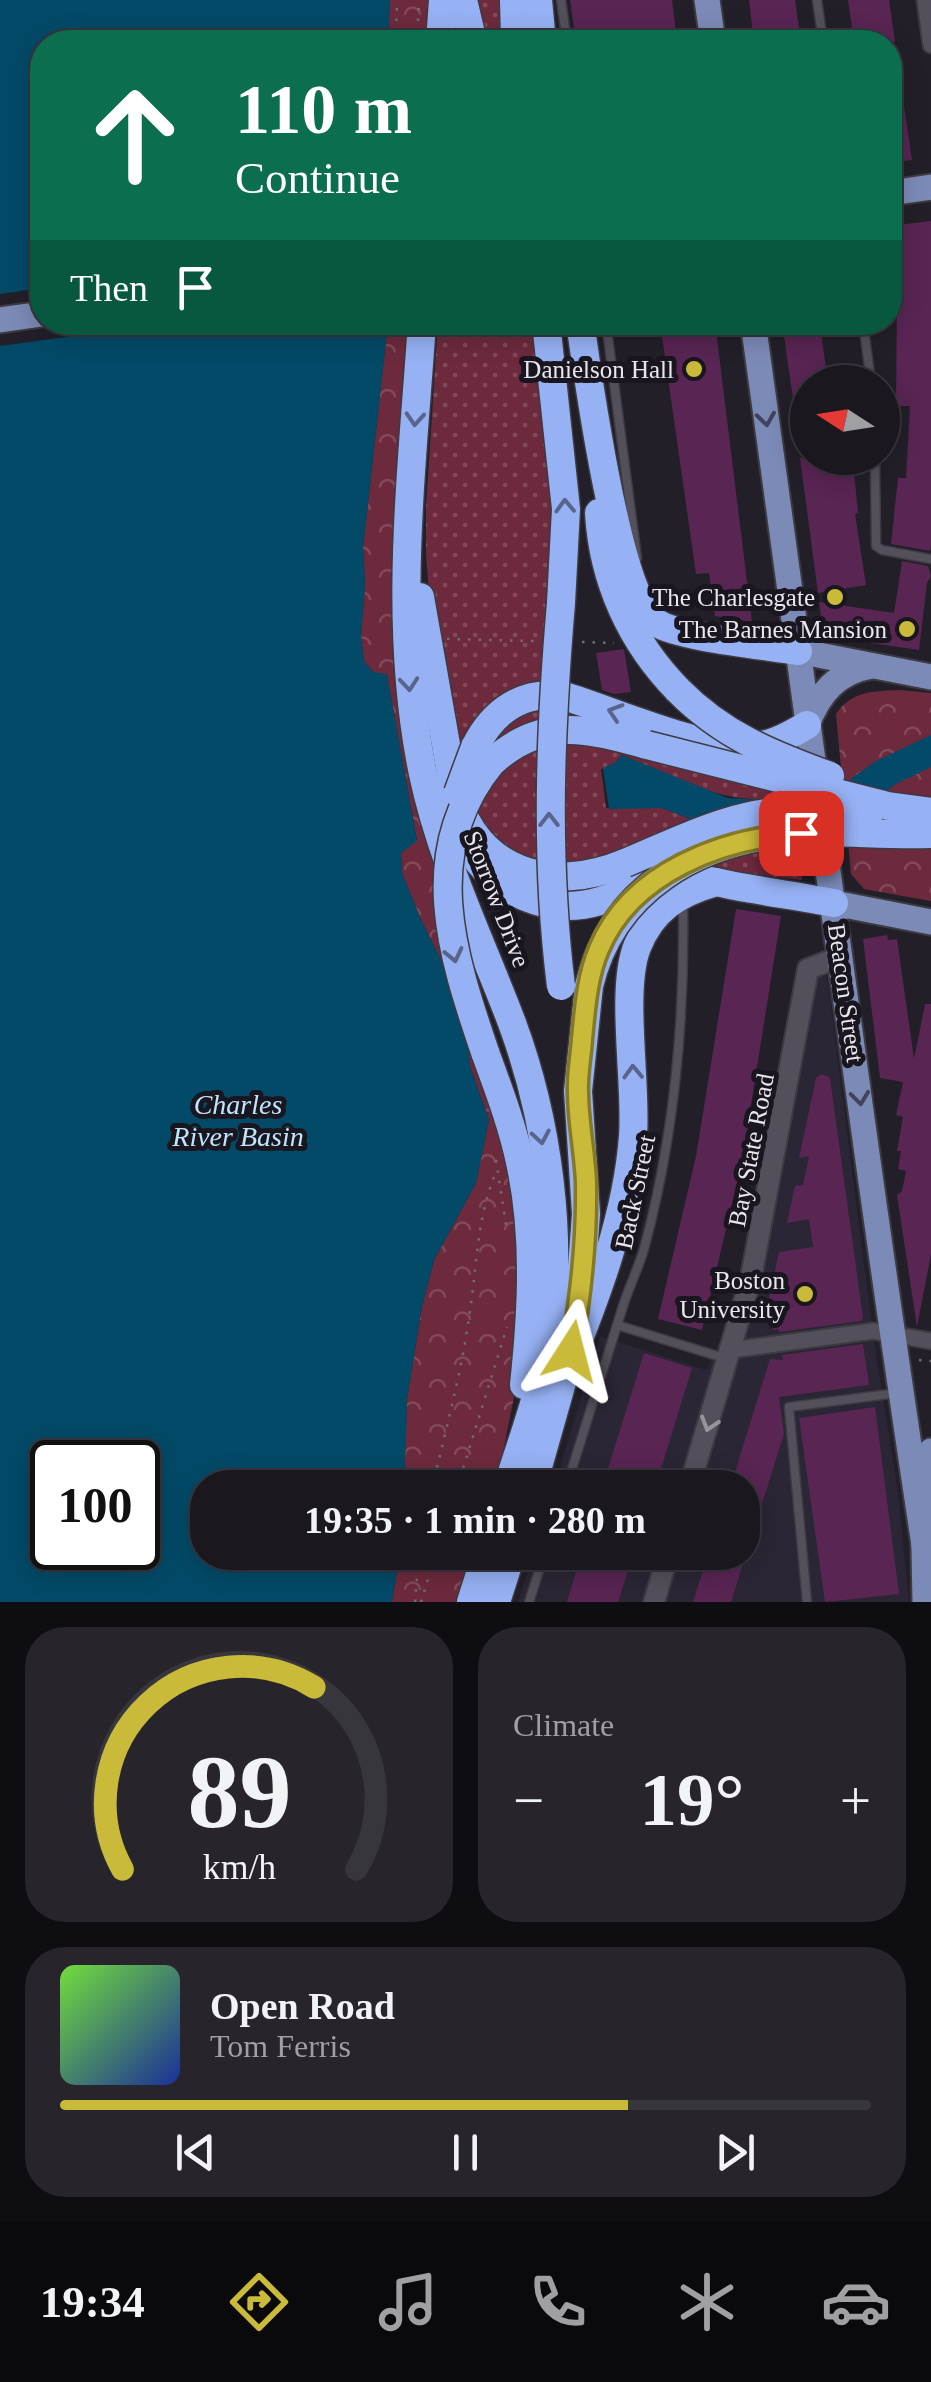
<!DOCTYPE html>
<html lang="en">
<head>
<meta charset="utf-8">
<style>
	body { margin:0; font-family:Georgia,serif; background:#27242c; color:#f1f3f6; height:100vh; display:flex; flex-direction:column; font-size:38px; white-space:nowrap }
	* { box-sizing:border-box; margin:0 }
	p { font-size:32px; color:#9f9fa4 }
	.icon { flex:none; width:55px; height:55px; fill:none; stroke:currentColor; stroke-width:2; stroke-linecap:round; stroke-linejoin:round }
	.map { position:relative; height:1602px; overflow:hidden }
	.drawer { display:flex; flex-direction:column; gap:25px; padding:25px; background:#0e0d11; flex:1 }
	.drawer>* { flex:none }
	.banner { position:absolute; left:30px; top:30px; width:872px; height:305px; border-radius:40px; box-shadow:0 5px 25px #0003,0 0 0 2px #38363d; background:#0b6e4f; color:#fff; overflow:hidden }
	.needle { width:65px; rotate:282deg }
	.buttons { position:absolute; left:790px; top:365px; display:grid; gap:20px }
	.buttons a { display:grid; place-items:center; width:110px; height:110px; border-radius:50%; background:#1a171f; box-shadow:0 5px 25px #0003,0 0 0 2px #38363d; font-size:50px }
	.speed { position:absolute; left:30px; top:1440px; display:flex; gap:20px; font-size:50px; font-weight:700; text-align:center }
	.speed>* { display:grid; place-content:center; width:130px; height:130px; border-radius:50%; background:#1a171f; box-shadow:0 5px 25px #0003,0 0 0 2px #38363d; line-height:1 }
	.speed .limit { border:5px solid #111; border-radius:15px; background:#fff; color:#111 }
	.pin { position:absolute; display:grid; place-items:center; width:85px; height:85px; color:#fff; margin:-42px; border-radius:20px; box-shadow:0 5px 15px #0006 }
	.me { position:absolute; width:110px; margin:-55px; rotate:9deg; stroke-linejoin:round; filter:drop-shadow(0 0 8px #0008) }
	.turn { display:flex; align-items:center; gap:35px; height:210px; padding:0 40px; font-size:45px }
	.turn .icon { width:130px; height:130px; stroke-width:2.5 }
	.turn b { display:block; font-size:70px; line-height:85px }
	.then { display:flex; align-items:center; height:95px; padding:0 40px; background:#0003; gap:20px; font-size:38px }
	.big { font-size:75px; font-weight:600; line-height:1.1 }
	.drawer .card { flex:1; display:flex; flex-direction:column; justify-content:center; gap:15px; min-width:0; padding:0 35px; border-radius:40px; background:#27242c }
	.drawer .dial { align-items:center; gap:0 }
	.dial svg { height:260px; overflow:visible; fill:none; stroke:#38363d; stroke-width:7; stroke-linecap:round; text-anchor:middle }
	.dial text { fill:#f1f3f6; stroke:none }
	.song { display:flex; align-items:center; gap:30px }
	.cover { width:120px; height:120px; border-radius:15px; background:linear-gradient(135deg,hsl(100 70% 55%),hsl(230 70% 35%)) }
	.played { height:10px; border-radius:5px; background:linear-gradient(90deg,#c9ba3a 70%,#38363d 70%) }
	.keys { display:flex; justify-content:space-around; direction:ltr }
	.heat { display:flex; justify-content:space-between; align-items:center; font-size:55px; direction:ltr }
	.drawer .tiles { flex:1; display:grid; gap:25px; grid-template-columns:1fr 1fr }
	.card:last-child { grid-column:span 2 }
	.trip { position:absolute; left:190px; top:1470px; width:570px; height:100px; border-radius:40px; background:#1a171f; box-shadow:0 5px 25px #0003,0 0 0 2px #38363d; font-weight:600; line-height:100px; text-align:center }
	.menu { display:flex; height:160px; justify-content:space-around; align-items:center; background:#0a090c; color:#9f9fa4 }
	.menu .icon { width:70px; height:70px }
	.menu .current { color:#c9ba3a }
	.menu b { font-size:45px; color:#f1f3f6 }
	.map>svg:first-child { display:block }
	.built { fill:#2b2635 }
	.grass { fill:url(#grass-dots) }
	.forest { fill:url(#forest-crowns) }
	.water { fill:#034a68; fill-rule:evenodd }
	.pier { fill:#221f29 }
	.building { fill:#592553 }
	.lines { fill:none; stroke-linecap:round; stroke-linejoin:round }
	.service-casing { stroke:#3d3a41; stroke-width:11 }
	.minor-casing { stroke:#3d3a41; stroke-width:19 }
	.tertiary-casing { stroke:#3d3a41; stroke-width:24 }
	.primary-casing { stroke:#3d3a41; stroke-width:29 }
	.motorway-casing { stroke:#3d3a41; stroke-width:31 }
	.path { stroke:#6f6c74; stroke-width:2.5; stroke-dasharray:2.5 8; stroke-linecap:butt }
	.service { stroke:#54505b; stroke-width:8 }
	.minor { stroke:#54505b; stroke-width:15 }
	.tertiary { stroke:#54505b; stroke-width:20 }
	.primary { stroke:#7c8ab7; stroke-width:25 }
	.motorway { stroke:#96b1f4; stroke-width:28 }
	.motorway-bridge-casing { stroke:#3d3a41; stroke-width:31; stroke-linecap:butt }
	.motorway-bridge { stroke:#96b1f4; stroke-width:28 }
	.oneway { stroke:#58648a }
	.oneway2 { stroke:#41445c }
	.oneway3 { stroke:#97949d }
	.route-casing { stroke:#837926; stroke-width:25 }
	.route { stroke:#c9ba3a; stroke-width:18 }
	.poi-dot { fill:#c9ba3a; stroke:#19161f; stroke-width:4 }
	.labels { text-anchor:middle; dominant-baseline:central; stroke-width:10; stroke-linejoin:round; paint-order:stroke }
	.poi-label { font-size:25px; fill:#e9e7ed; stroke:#19161f; text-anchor:end }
	.street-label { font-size:25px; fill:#e9e7ed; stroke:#19161f }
	.water-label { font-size:28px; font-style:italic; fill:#bee5fd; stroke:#19161f }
</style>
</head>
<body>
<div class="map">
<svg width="931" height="1602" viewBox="0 0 931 1602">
	<defs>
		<pattern id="grass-dots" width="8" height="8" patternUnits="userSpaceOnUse" patternTransform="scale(2.5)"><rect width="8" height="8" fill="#6d2a3d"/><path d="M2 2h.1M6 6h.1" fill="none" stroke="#824959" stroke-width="1.8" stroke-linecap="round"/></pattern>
		<pattern id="forest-crowns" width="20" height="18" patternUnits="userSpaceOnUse" patternTransform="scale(2.5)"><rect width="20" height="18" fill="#6d2a3d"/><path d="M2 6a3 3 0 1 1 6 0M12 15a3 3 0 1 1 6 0" fill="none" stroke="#824959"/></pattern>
	</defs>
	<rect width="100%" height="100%" fill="#221f29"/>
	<polygon class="built" points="827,976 874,1342 898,1493 909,1602 518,1602 534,1553 742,1552 742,1488 554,1487 600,1336 706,1370 751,1278 789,1134 790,1077 807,980"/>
	<g class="grass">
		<polygon points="457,0 504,0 504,42 453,42"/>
		<path d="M438,323h95l18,135 13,246 218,88 1,5c-58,11 -109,-21 -161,-42l-7,8 -14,6 5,39h56l34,13 99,10 7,49 -87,-10 -148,29v-9l37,-7 -58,-14 -50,-24 -32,-45 -35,-209 -3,-37v-47z"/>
	</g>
	<g class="forest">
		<polygon points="390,0 429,0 427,42 388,42"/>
		<polygon points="388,323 410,323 398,533 460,938 482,991 517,1197 520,1367 496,1487 404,1487 407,1399 422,1306 434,1260 476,1183 489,1120 470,1066 466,1032 444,966 421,920 402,873 401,853 417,840 387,675 373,672 364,661 361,636 365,583 363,548"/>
		<path d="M900,690l31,3v208l-67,-12 -13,-15 -15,-160c15,-23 38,-23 64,-24z"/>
		<polygon points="400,1553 476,1553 460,1602 392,1602"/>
	</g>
	<g class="water">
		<path d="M0,0h390l-2,42h-346v280l346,1 -25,225 2,35 -4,53 3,25 9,11 14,2 30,167 -16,12 1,20 19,47 23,46 22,66 4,34 19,54 -13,63 -42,77 -12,46 -15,93 -3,88 -196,1v64l192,1 -8,49h-392zM52,1462h86v86h-86z"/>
		<polygon points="931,735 931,767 894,785 864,810 696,821 662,808 609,809 603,768 615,763 622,755 728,798 764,800 842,785 876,761"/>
	</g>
	<polygon class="pier" points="42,288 42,322 169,323 0,346 0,294"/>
	<g class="building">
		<polygon points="570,0 672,0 677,42 576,42"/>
		<polygon points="749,0 795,0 801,42 754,42"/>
		<polygon points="848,0 889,0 895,42 854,42"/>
		<polygon points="890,58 897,58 912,160 890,163"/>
		<polygon points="931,221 931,546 930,551 891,544 898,478 906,478 910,406 896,406 897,301 890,302 890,226"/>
		<polygon points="660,322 715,322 752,622 715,616 709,573 696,574"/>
		<polygon points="782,322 812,322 812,327 820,326 828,382 808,382 808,448 800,448"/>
		<polygon points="800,458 835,458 836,463 853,461 858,513 855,514 866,585 818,593"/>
		<polygon points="902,561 928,566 931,576 927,583 919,650 824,636 819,602 894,613"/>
		<polygon points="624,649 631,692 614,694 602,690 596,653"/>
		<polygon points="736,909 781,916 742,1162 702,1330 658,1319 696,1156"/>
		<polygon points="887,935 888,940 897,939 914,1059 925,1004 931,1004 931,1254 917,1327 897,1195 902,1191 906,1171 898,1169 901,1151 897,1151 903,1117 896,1115 903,1082 880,1078 863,939"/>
		<polygon points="822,1074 830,1078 863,1318 861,1321 779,1332 779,1329 773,1330 769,1299 779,1252 813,1247 809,1219 787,1223 795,1186 803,1185 809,1156 799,1158 816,1078"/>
		<polygon points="863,1344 869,1385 779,1397 784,1434 731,1602 693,1602 709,1552 742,1552 742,1488 730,1488 770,1359 783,1360 782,1355"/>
		<polygon points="644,1353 692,1368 665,1456 655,1488 602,1488"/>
		<polygon points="875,1407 899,1594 825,1602 799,1418"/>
		<polygon points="582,1552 634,1552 618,1602 567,1602"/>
	</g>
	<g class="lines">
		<defs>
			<g id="service">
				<polyline points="561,0 567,42"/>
				<polyline points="817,0 823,42"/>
				<polyline points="606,322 637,558"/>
				<polyline points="863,322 871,382"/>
				<polyline points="875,458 876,546 882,550 931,559"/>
				<polyline points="617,1325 724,1358"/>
				<path d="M566,1488c19,-61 38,-121 57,-182 6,-19 15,-37 21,-57 30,-111 41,-230 39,-346"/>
				<polyline points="529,1602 545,1552"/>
				<polyline points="807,1602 789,1407 897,1393"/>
			</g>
			<g id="minor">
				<polyline points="925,0 931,45"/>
				<polyline points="731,1350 873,1331 931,1341"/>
			</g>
			<g id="tertiary">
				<polyline points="689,1488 751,1278 808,969 842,956"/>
				<polyline points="654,1602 669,1552"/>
			</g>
			<g id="primary">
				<polyline points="707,0 713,42"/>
				<polyline points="890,193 931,187"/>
				<polyline points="0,320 42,314"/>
				<path d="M753,322c57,408 109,816 171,1223"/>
				<polyline points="798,651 931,677"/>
				<path d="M807,725c12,-32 30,-53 65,-59"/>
				<polyline points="834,903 931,922"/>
				<polyline points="925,1602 923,1499 931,1451"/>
			</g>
			<g id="motorway">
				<polyline points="463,0 473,42"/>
				<polyline points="514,0 515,42"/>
				<polyline points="538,0 542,42"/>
				<polyline points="440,42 443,0"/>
				<path d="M422,322c-10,151 -30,303 1,452 18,86 58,167 89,249 36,97 52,216 36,319 -7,49 -26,98 -41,146"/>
				<polyline points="546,322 566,509 561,603"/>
				<path d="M580,322c8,54 37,274 77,301 20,14 112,23 141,28"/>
				<path d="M599,513c4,68 32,129 79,177"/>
				<path d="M420,597l34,193c23,83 96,104 171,73"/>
				<path d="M475,747c18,-36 48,-57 89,-51 49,15 131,51 178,51 25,1 45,-10 65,-22"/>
				<path d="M491,763c51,-47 95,-35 156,-18"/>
				<path d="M468,848c30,44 79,69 132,53 27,-9 54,-22 82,-23 18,-1 36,5 53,8 33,6 66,11 99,17"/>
				<path d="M485,1052c13,36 27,72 35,110 16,73 12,148 4,223"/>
				<polyline points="579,1307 586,1214 578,1091 589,986"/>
				<path d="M567,1369c30,-74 60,-153 66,-233 4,-53 -13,-145 4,-189 15,-38 41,-54 79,-65"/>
				<polyline points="532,1488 570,1354"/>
				<polyline points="471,1602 487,1552"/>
				<polyline points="496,1602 512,1552"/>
			</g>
		</defs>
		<use href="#service" class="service-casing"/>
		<use href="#minor" class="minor-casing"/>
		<use href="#tertiary" class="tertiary-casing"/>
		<use href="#primary" class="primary-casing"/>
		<use href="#motorway" class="motorway-casing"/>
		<g class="path">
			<polyline points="396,42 397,0"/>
			<polyline points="417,42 419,0"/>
			<polyline points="447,639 534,641"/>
			<polyline points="582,642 614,643"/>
			<polyline points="496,1160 507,1231"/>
			<polyline points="919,1360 931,1361"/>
			<path d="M432,1488c14,-59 30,-118 38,-177 7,-47 7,-94 26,-139"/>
			<polyline points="457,1488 507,1327"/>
			<polyline points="415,1602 419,1552"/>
			<polyline points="421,1602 436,1552"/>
		</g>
		<use href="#service" class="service"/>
		<use href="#minor" class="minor"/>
		<use href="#tertiary" class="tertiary"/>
		<use href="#primary" class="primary"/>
		<use href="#motorway" class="motorway"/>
		<defs>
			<g id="motorway-bridge">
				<path d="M561,603c-11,129 -16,255 0,383"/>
				<path d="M678,690c44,45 94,65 152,86"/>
				<polyline points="647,745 888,806 931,812"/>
				<polyline points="458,793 475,747"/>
				<path d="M625,863c55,-23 111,-53 173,-52 23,0 47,6 70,10"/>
				<path d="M589,986c23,-97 108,-146 204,-153 46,-3 92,3 138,1"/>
				<path d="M485,1052c-33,-97 -67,-200 6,-289"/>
			</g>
		</defs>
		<use href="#motorway-bridge" class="motorway-bridge-casing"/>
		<use href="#motorway-bridge" class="motorway-bridge"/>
	</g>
	<defs><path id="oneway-chevron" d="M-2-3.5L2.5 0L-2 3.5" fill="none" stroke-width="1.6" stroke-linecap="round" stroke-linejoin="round" transform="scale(2.5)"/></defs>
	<g class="oneway">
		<use href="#oneway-chevron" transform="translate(415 419) rotate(94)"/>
		<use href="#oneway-chevron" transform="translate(565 506) rotate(-92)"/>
		<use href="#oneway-chevron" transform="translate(409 684) rotate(85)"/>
		<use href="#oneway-chevron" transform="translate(615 712) rotate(-162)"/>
		<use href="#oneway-chevron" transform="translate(549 820) rotate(-90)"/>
		<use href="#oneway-chevron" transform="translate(454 955) rotate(77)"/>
		<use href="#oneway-chevron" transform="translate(633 1072) rotate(-92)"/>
		<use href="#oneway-chevron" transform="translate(541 1137) rotate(80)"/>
	</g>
	<g class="oneway2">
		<use href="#oneway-chevron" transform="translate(766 419) rotate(82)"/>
		<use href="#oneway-chevron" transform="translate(860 1098) rotate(83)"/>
	</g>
	<use class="oneway3" href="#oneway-chevron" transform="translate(709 1424) rotate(107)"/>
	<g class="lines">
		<defs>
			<path id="route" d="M571,1351c10,-56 16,-111 15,-168 -1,-30 -8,-61 -8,-91 -1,-17 3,-36 4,-53 3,-30 5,-62 17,-90 32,-77 124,-111 202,-116"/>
		</defs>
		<use href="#route" class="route-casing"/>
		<use href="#route" class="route"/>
	</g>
	<g class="poi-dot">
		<circle cx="694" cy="369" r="10"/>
		<circle cx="835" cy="597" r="10"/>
		<circle cx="907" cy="629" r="10"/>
		<circle cx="805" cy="1294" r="10"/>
	</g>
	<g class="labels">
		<g class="poi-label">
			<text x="674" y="369">Danielson Hall</text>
			<text x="815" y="597">The Charlesgate</text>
			<text x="887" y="629">The Barnes Mansion</text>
			<text x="785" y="1280">Boston<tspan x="785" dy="29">University</tspan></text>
		</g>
		<g class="street-label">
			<text transform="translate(497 899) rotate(69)">Storrow Drive</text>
			<text transform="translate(846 993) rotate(82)">Beacon Street</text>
			<text transform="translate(751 1150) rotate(-79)">Bay State Road</text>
			<text transform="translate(635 1192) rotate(-78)">Back Street</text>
		</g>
		<g class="water-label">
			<text x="238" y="1104">Charles<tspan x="238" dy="32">River Basin</tspan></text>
		</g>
	</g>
</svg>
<div class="buttons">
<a><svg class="needle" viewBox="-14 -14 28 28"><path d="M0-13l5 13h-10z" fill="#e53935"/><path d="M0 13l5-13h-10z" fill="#9f9fa4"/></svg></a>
</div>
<div class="speed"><div class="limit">100</div></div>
<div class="pin" style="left:801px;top:833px;background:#d93025"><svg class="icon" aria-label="arrive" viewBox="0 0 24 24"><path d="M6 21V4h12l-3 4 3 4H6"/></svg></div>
<svg class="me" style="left:571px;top:1351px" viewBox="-20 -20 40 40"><path d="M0-17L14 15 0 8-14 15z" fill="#c9ba3a" stroke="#fff" stroke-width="4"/></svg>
<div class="trip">19:35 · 1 min · 280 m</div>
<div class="banner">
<div class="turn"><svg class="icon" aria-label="ahead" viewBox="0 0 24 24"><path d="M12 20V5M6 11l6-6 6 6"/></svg><div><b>110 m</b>Continue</div></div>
<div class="then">Then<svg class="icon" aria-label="arrive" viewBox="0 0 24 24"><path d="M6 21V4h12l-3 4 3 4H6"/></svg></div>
</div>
</div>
<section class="drawer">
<div class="tiles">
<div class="card dial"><svg viewBox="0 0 100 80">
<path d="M14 69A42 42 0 1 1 86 69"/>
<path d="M14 69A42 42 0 0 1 73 13" stroke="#c9ba3a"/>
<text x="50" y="56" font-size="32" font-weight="700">89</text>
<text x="50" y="72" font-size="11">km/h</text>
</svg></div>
<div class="card"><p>Climate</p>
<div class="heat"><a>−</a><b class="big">19°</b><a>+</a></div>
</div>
<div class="card">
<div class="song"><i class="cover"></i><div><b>Open Road</b><p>Tom Ferris</p></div></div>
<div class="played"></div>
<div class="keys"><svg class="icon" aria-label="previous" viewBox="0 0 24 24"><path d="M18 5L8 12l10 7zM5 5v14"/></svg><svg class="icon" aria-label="pause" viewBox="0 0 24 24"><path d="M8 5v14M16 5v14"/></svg><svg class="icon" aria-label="next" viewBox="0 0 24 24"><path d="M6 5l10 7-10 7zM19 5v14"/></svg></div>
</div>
</div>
</section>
<nav class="menu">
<b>19:34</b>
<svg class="icon current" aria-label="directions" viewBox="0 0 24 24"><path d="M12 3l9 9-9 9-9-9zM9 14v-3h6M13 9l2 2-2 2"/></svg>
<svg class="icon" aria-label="music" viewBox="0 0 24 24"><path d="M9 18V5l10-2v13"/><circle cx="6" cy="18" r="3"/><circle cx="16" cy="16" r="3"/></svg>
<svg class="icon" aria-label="phone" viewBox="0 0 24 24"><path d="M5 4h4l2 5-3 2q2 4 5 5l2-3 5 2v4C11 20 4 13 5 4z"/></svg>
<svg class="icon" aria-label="climate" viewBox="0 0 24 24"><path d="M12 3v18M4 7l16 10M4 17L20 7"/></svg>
<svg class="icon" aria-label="car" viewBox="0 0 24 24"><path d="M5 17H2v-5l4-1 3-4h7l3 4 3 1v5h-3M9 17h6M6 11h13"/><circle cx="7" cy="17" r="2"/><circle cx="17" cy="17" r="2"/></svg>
</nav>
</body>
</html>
